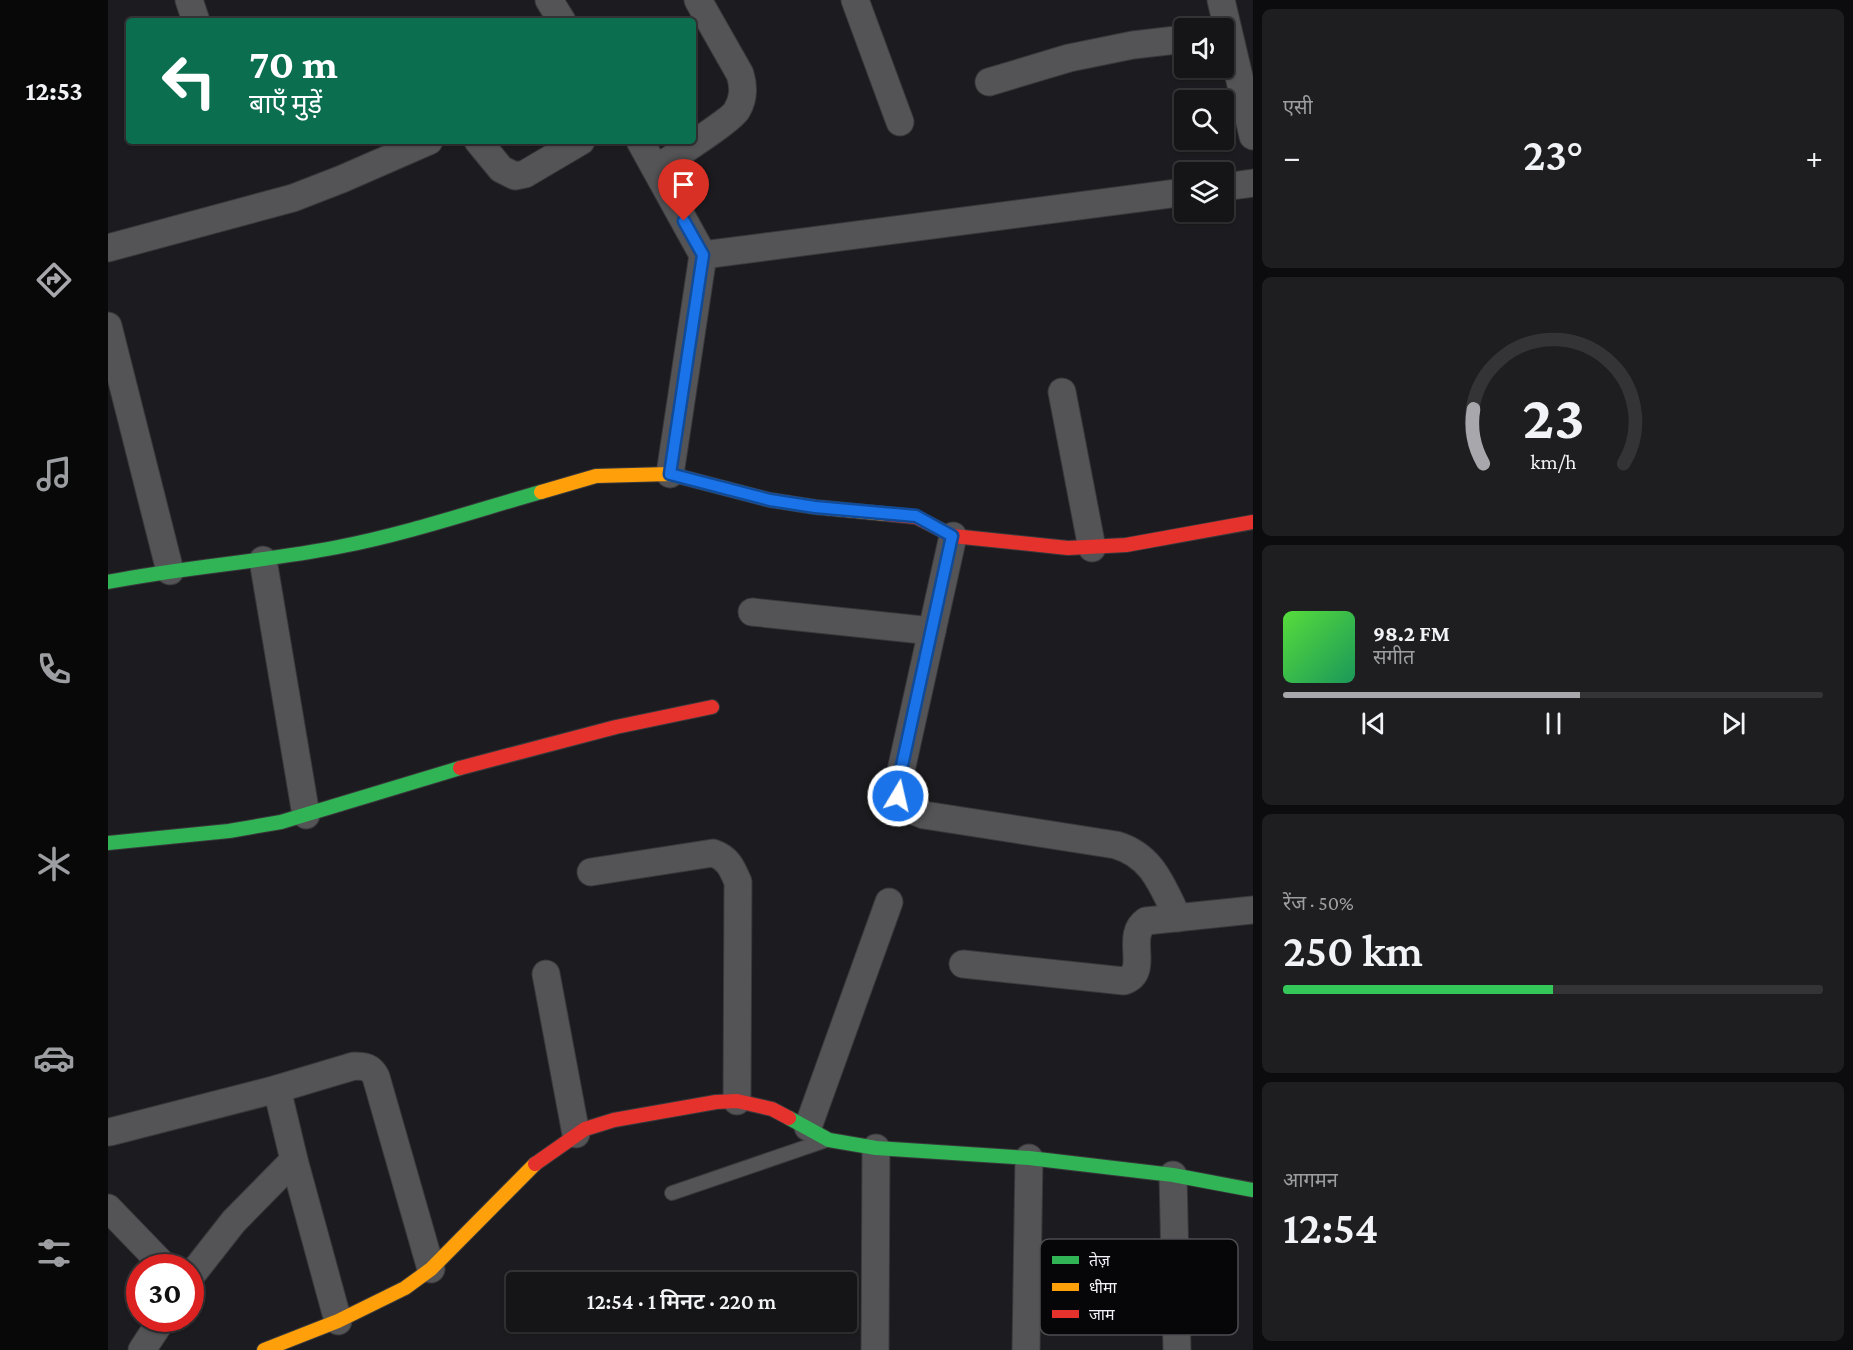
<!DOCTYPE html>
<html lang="hi">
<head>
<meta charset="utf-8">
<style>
	body { margin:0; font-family:"Crimson Pro","Noto Sans Devanagari",serif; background:#1e1d20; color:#f1f3f6; height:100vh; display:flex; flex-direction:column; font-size:22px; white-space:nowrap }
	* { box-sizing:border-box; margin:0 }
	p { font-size:20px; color:#9d9ea1 }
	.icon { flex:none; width:33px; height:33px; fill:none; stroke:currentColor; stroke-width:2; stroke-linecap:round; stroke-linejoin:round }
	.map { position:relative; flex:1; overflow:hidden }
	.drawer { display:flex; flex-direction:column; gap:9px; padding:9px; background:#0c0b0d; width:600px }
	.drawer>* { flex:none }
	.hud { position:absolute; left:18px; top:18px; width:570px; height:126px; border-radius:6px; box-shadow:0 2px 4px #0004,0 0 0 2px #343336; background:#0b6e4f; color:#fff; overflow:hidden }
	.tools { position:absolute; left:1066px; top:18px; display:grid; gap:12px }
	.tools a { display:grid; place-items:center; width:60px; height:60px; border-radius:6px; background:#151417; box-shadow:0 2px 4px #0004,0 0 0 2px #343336; font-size:30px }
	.speed { position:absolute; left:18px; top:1254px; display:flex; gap:12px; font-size:30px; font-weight:700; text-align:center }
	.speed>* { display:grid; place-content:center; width:78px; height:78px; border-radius:50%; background:#151417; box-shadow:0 2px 4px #0004,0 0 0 2px #343336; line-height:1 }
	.speed .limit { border:9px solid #d22; background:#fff; color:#111 }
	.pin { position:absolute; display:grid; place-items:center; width:51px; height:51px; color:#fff; margin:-62px -26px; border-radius:50% 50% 50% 0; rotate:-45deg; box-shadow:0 0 6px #0007 }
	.pin .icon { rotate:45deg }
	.me { position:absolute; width:66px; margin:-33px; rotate:9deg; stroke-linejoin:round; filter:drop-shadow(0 0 4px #0008) }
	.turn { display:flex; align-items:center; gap:21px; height:126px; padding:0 24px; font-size:27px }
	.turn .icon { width:78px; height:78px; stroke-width:2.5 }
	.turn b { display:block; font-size:42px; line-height:51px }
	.big { font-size:45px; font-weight:600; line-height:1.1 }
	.drawer .card { flex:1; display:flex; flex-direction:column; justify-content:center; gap:9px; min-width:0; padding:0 21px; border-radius:9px; background:#1e1d20 }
	.drawer .dial { align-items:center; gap:0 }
	.dial svg { height:156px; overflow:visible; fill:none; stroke:#343336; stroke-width:7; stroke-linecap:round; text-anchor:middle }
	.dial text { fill:#f1f3f6; stroke:none }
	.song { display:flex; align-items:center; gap:18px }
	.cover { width:72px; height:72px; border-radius:9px; background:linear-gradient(135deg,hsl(110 70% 55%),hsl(150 70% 35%)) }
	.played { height:6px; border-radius:3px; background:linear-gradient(90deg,#a8a7ac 55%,#343336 55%) }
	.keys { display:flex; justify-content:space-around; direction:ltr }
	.heat { display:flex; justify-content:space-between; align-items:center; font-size:33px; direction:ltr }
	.charge { height:9px; border-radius:4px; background:linear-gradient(90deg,#34c759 50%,#343336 0) }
	.trip { position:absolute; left:398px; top:1272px; width:351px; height:60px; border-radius:6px; background:#151417; box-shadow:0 2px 4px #0004,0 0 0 2px #343336; font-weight:600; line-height:60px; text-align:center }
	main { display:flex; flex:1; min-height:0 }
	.dock { display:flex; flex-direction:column; width:108px; justify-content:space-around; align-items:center; background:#080809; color:#9d9ea1 }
	.dock .icon { width:42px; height:42px }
	.dock .current { color:#a8a7ac }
	.dock b { font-size:27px; color:#f1f3f6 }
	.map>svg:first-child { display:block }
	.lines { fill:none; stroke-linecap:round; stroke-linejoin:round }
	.lane-casing { stroke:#39393c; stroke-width:16 }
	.street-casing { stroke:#39393c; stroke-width:29 }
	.fast-casing { stroke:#39393c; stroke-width:16 }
	.slow-casing { stroke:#39393c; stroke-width:16 }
	.jam-casing { stroke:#39393c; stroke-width:16 }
	.lane { stroke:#545356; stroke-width:14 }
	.street { stroke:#545356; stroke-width:27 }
	.fast { stroke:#30b455; stroke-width:14 }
	.slow { stroke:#ff9f0a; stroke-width:14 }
	.jam { stroke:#e5322d; stroke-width:14 }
	.route-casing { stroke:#114b97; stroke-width:15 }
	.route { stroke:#1a73e8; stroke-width:10 }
	.key { fill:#060508; stroke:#4d4c50; stroke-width:1.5 }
	.key-label { font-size:16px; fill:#f3f2f8 }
</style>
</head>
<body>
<main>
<nav class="dock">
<b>12:53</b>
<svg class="icon current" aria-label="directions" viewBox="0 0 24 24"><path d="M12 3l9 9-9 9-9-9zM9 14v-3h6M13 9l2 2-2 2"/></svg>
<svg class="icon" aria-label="music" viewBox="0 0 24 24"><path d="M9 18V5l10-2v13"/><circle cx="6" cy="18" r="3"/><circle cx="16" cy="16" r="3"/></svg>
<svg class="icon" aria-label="phone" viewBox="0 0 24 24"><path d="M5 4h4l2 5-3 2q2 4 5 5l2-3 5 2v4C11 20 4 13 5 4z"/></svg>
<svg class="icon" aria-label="climate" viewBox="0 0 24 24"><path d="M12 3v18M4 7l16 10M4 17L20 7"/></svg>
<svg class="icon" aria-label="car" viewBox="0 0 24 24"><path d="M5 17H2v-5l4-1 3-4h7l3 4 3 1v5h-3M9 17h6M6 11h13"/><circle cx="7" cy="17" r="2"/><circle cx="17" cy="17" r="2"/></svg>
<svg class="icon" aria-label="filters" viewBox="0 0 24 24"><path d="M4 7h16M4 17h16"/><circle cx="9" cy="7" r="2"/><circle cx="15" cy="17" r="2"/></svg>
</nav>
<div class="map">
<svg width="1145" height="1350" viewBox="0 0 1145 1350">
	<rect width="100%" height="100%" fill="#1c1b1f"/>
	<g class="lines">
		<defs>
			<polyline id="lane" points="564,1193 716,1141"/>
			<g id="street">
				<polyline points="81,0 88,21"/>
				<polyline points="441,0 454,21"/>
				<polyline points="747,0 792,122"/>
				<polyline points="1113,0 1145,136"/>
				<polyline points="881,82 961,58 1025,45 1077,39"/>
				<polyline points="370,141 393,169 407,176 417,174 473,141"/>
				<polyline points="532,141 595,255 562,474"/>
				<path d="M548,169c14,-10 76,-49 81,-59 7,-12 7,-23 3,-36l-42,-74"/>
				<polyline points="1116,187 1145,183"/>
				<polyline points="0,248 185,198 234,179 321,141"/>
				<polyline points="595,255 1077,192"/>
				<polyline points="0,326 62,571"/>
				<polyline points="954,392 984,548"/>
				<path d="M845,536l-55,248c0,20 9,25 26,31l192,30c37,11 46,41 62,73"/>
				<polyline points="155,560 198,815"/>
				<polyline points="644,612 824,631"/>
				<path d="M483,872l122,-19c15,5 19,15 25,29l-1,219"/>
				<path d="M855,964l161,17c27,-9 0,-45 22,-60l107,-11"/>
				<polyline points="438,974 468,1134"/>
				<polyline points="169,1089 186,1160 230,1321"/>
				<polyline points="700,1127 781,902"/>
				<path d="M2,1132l167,-43 77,-23c11,0 17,1 22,11l55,192"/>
				<polyline points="1065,1175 1069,1350"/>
				<polyline points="0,1208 58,1268"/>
				<polyline points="82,1277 126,1221 186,1160"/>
				<polyline points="34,1350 55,1318"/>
				<polyline points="767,1350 768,1148"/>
				<polyline points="918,1350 921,1158"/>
			</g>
			<g id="fast">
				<path d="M0,582c76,-15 154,-20 230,-35 68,-13 136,-36 203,-55"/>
				<polyline points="0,843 121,831 173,822 352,768"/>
				<polyline points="681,1118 721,1140 768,1148 921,1158 1065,1175 1145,1190"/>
			</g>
			<g id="slow">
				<polyline points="433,492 488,476 562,474 662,500 707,507 778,514"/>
				<polyline points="156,1350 230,1321 297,1288 323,1269 427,1164"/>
			</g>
			<g id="jam">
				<polyline points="778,514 808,517 845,536 960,548 1018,545 1145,522"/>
				<polyline points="352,768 508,727 604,707"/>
				<polyline points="427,1164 477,1129 506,1120 608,1102 629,1101 664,1109 681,1118"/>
			</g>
		</defs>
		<use href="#lane" class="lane-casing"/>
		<use href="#street" class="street-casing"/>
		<use href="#fast" class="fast-casing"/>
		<use href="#slow" class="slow-casing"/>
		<use href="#jam" class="jam-casing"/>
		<use href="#lane" class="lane"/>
		<use href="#street" class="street"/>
		<use href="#fast" class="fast"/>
		<use href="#slow" class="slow"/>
		<use href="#jam" class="jam"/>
	</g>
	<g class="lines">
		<defs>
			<polyline id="route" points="576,221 595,255 562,474 662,500 707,507 808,516 844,536 790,784 790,796"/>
		</defs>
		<use href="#route" class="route-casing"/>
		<use href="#route" class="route"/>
	</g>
	<rect x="932" y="1239" width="198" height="96" rx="9" class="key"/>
	<rect x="944" y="1256" width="27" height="8" fill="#30b455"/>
	<rect x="944" y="1283" width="27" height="8" fill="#ff9f0a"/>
	<rect x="944" y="1310" width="27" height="8" fill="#e5322d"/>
	<g class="key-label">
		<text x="981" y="1266">तेज़</text>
		<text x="981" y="1293">धीमा</text>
		<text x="981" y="1320">जाम</text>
	</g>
</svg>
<div class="tools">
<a><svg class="icon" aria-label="sound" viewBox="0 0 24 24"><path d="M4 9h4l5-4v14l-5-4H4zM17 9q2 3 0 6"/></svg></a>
<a><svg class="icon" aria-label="search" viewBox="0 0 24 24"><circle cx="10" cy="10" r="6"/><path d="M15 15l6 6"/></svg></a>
<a><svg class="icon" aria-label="layers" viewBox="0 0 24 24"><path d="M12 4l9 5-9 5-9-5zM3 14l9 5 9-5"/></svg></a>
</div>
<div class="speed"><div class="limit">30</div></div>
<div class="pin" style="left:576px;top:221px;background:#d93025"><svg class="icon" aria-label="arrive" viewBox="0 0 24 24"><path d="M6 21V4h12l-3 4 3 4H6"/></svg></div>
<svg class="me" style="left:790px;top:796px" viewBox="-20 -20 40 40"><circle r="17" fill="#1a73e8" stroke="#fff" stroke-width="3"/><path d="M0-11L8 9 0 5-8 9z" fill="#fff"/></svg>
<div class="trip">12:54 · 1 मिनट · 220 m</div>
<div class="hud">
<div class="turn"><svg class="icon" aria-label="left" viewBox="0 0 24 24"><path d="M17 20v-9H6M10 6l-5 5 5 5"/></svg><div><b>70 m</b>बाएँ मुड़ें</div></div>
</div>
</div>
<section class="drawer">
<div class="card"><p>एसी</p>
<div class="heat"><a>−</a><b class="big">23°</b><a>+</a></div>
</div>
<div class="card dial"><svg viewBox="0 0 100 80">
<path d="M14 69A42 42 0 1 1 86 69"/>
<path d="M14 69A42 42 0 0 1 9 41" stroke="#a8a7ac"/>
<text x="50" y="56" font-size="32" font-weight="700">23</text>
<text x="50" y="72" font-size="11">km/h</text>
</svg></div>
<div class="card">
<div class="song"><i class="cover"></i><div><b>98.2 FM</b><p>संगीत</p></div></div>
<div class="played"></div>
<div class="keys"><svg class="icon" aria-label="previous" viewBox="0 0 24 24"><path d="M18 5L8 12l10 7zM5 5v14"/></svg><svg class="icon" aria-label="pause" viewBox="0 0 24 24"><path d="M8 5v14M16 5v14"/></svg><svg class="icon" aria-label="next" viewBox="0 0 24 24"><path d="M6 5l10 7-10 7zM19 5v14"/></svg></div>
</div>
<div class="card"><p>रेंज · 50%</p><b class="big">250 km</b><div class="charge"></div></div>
<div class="card"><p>आगमन</p><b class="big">12:54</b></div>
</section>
</main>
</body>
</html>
